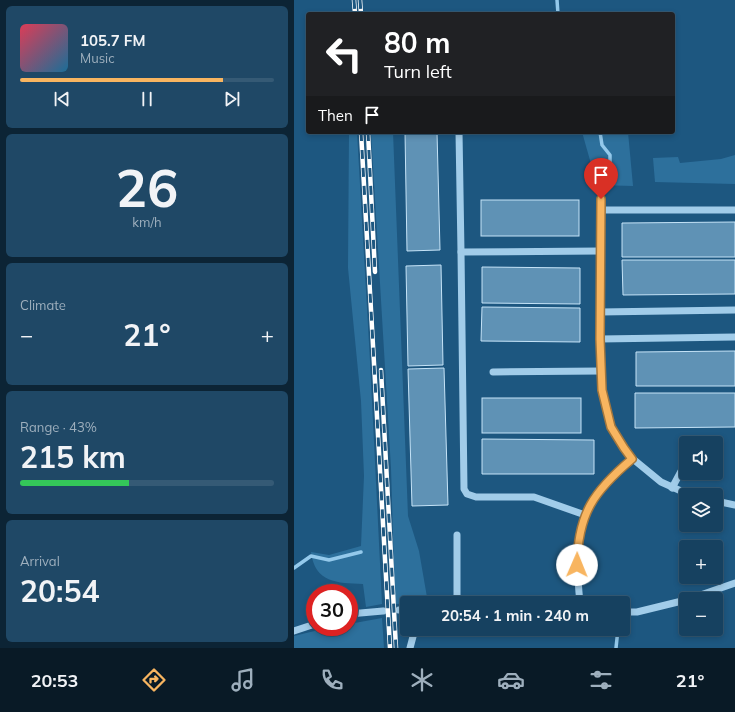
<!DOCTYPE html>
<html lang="en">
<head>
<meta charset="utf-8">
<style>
	body { margin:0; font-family:Mulish,sans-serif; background:#1f4866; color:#f1f3f6; height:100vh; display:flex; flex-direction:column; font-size:15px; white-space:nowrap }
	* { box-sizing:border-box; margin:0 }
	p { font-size:13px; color:#9eafbd }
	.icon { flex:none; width:22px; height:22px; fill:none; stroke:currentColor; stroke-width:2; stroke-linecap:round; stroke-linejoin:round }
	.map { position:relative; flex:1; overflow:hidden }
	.panel { display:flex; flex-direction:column; gap:6px; padding:6px; background:#0c2435; width:294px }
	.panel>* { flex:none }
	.top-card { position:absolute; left:12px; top:12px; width:369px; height:122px; border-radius:4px; box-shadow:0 2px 6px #0003,0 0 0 1px #355a75; background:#202124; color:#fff; overflow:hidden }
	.fabs { position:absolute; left:385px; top:436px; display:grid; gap:8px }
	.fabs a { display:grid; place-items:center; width:44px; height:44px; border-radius:4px; background:#164160; box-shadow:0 2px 6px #0003,0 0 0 1px #355a75; font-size:20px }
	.speed { position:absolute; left:12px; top:584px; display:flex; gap:8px; font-size:20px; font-weight:700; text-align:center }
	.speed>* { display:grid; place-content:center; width:52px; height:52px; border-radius:50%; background:#164160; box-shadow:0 2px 6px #0003,0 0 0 1px #355a75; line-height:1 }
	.speed .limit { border:6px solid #d22; background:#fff; color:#111 }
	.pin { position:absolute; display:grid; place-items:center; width:34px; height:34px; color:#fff; margin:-41px -17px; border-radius:50% 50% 50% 0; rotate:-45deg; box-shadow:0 0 4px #0007 }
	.pin .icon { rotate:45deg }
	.me { position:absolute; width:44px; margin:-22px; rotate:1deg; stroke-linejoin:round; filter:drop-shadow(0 0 3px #0008) }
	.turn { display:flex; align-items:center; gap:14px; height:84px; padding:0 12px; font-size:18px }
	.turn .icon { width:52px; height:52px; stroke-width:2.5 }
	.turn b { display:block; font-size:28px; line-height:34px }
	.then { display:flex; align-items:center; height:38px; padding:0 12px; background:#0003; gap:8px; font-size:15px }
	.big { font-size:30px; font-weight:700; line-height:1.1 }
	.panel .tile { flex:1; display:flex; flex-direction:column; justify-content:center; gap:6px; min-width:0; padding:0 14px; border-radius:6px; background:#1f4866 }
	.panel .dial { align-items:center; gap:0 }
	.dial b { font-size:52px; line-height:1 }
	.song { display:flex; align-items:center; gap:12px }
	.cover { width:48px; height:48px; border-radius:6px; background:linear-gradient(135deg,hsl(350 70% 55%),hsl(200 70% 35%)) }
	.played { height:4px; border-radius:2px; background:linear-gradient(90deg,#f8b560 80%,#355a75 80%) }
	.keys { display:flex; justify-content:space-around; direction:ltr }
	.heat { display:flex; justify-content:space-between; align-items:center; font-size:22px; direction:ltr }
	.charge { height:6px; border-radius:3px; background:linear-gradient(90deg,#34c759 43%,#355a75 0) }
	.trip { position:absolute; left:106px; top:596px; width:230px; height:40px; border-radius:4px; background:#164160; box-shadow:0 2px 6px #0003,0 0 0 1px #355a75; font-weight:700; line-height:40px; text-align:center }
	.tab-bar { display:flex; height:64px; justify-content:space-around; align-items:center; background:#091a26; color:#9eafbd }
	.tab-bar .icon { width:28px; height:28px }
	.tab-bar .current { color:#f8b560 }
	.tab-bar b { font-size:18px; color:#f1f3f6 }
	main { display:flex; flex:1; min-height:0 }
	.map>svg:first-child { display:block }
	.green { fill:#2d709c }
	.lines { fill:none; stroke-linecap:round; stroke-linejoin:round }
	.stream { stroke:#94c9eb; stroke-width:3.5 }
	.building { fill:#5f92b5; stroke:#c5e3f7 }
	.minor-tunnel { stroke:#3f7093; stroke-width:7; stroke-dasharray:7 3.5; stroke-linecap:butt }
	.minor { stroke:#a1cce9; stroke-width:7 }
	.rail-casing { stroke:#fff; stroke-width:4.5 }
	.rail { stroke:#1d5780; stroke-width:3; stroke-dasharray:9; stroke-linecap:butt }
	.route-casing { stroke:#a1763e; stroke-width:10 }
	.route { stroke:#f8b560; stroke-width:7 }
</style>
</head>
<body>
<main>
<section class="panel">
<div class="tile">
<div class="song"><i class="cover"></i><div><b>105.7 FM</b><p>Music</p></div></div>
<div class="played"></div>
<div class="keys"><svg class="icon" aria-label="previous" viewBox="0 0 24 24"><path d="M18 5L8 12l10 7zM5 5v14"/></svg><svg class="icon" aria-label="pause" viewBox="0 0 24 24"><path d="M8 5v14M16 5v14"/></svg><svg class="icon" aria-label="next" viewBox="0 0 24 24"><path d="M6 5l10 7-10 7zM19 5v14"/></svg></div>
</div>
<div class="tile dial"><b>26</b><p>km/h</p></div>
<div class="tile"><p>Climate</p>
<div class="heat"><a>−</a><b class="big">21°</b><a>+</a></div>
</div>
<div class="tile"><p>Range · 43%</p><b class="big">215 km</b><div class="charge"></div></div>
<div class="tile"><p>Arrival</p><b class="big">20:54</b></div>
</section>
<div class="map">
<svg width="441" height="648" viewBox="0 0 441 648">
	<rect width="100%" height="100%" fill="#1d5780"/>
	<g class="green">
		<path d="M55,132h8l13,229 12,243 -16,3 -3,-23c-26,-1 -48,-1 -52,-32l18,3 32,-9 3,-70 -3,-75 -13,-133z"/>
		<polygon points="77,132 99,132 114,516 125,551 134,603 101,604 97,468"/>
		<polygon points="288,132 334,132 339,186 303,185"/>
		<polygon points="441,155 441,184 361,182 359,158 384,157 386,163 427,159"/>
		<polygon points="88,618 90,648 0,648 0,636 37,627 55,627 55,624"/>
	</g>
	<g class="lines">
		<g class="stream">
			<polyline points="263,0 264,14"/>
			<polyline points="306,132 308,145 316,155 316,175"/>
			<polyline points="0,568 17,556 35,560 67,552"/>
			<polyline points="322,648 324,629"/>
		</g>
	</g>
	<g class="building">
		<polygon points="111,132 143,132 146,250 113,251"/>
		<rect x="187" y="200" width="98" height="36"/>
		<polygon points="441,222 441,257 328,257 328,223"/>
		<polygon points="328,260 441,260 441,294 329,295"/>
		<polygon points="147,265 149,365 114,366 112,266"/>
		<polygon points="188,267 286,268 286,304 188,303"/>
		<polygon points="188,307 286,308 286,342 187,341"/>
		<polygon points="441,351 441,386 342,386 342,352"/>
		<polygon points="150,368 154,505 118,506 114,369"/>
		<polygon points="341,393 441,393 441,427 341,428"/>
		<rect x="188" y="398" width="99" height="35"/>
		<polygon points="188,439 300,440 300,474 188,474"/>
	</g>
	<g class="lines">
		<polyline class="minor-tunnel" points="89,611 105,610"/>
		<g class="minor">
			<polyline points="165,132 167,252"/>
			<polyline points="307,199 306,339 308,390 317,427 330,448 339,459"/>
			<polyline points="307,210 441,210"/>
			<polyline points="306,312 441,310"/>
			<polyline points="306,339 441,337"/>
			<polyline points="199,372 307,371"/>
			<polyline points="378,488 392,462"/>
			<polyline points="422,501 441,505"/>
			<polyline points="291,515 240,497 182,497 173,494 170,489 167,252 306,251"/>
			<polyline points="163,535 163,603"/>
			<polyline points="395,599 441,583"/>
			<path d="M286,603c-7,-69 -2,-98 53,-144l28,23 29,13"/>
			<polyline points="105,610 113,610"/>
			<polyline points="329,612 343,612 392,600"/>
			<polyline points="55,614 89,611"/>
			<polyline points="0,631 21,624"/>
			<polyline points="116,648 121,629"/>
		</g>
		<defs>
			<g id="rail">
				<polyline points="60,0 61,14"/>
				<polyline points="66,0 67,14"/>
				<polyline points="67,132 96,648"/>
				<polyline points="74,132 81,272"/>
				<polyline points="87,370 102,648"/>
			</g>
		</defs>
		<use href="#rail" class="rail-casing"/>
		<use href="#rail" class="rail"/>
	</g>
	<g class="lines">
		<defs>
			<path id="route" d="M283,565c1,-52 17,-74 55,-106l-8,-11 -13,-21 -9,-37 -2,-51 1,-140"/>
		</defs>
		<use href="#route" class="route-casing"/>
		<use href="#route" class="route"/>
	</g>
</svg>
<div class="fabs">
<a><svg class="icon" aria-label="sound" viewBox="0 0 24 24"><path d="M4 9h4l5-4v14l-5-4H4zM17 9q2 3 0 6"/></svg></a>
<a><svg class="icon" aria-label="layers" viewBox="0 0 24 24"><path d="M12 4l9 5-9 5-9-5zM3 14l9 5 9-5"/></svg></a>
<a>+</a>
<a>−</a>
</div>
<div class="speed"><div class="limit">30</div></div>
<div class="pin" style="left:307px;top:199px;background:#d93025"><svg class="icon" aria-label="arrive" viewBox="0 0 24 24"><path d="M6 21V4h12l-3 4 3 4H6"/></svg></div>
<svg class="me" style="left:283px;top:565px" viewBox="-20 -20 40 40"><circle r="19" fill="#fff"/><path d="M0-13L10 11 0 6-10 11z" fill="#f8b560"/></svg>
<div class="trip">20:54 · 1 min · 240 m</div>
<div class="top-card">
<div class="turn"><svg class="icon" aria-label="left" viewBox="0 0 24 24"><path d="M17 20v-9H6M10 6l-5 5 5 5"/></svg><div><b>80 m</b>Turn left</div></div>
<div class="then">Then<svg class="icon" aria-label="arrive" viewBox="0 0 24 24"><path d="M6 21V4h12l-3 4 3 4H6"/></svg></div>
</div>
</div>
</main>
<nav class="tab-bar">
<b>20:53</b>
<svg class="icon current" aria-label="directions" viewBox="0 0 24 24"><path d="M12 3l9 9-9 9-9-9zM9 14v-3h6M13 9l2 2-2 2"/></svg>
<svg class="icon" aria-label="music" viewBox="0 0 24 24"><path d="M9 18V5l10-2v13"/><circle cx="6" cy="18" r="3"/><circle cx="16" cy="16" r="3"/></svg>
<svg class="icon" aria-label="phone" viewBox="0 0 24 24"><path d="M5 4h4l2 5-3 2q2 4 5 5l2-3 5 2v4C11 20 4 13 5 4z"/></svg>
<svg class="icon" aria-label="climate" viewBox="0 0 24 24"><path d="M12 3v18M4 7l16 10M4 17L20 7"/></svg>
<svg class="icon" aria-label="car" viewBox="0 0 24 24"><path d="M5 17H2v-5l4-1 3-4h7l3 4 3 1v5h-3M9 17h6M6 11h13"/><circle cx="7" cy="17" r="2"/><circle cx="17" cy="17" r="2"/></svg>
<svg class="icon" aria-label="filters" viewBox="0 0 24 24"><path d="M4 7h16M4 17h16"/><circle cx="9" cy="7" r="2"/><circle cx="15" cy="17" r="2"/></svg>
<b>21°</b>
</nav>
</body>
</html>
